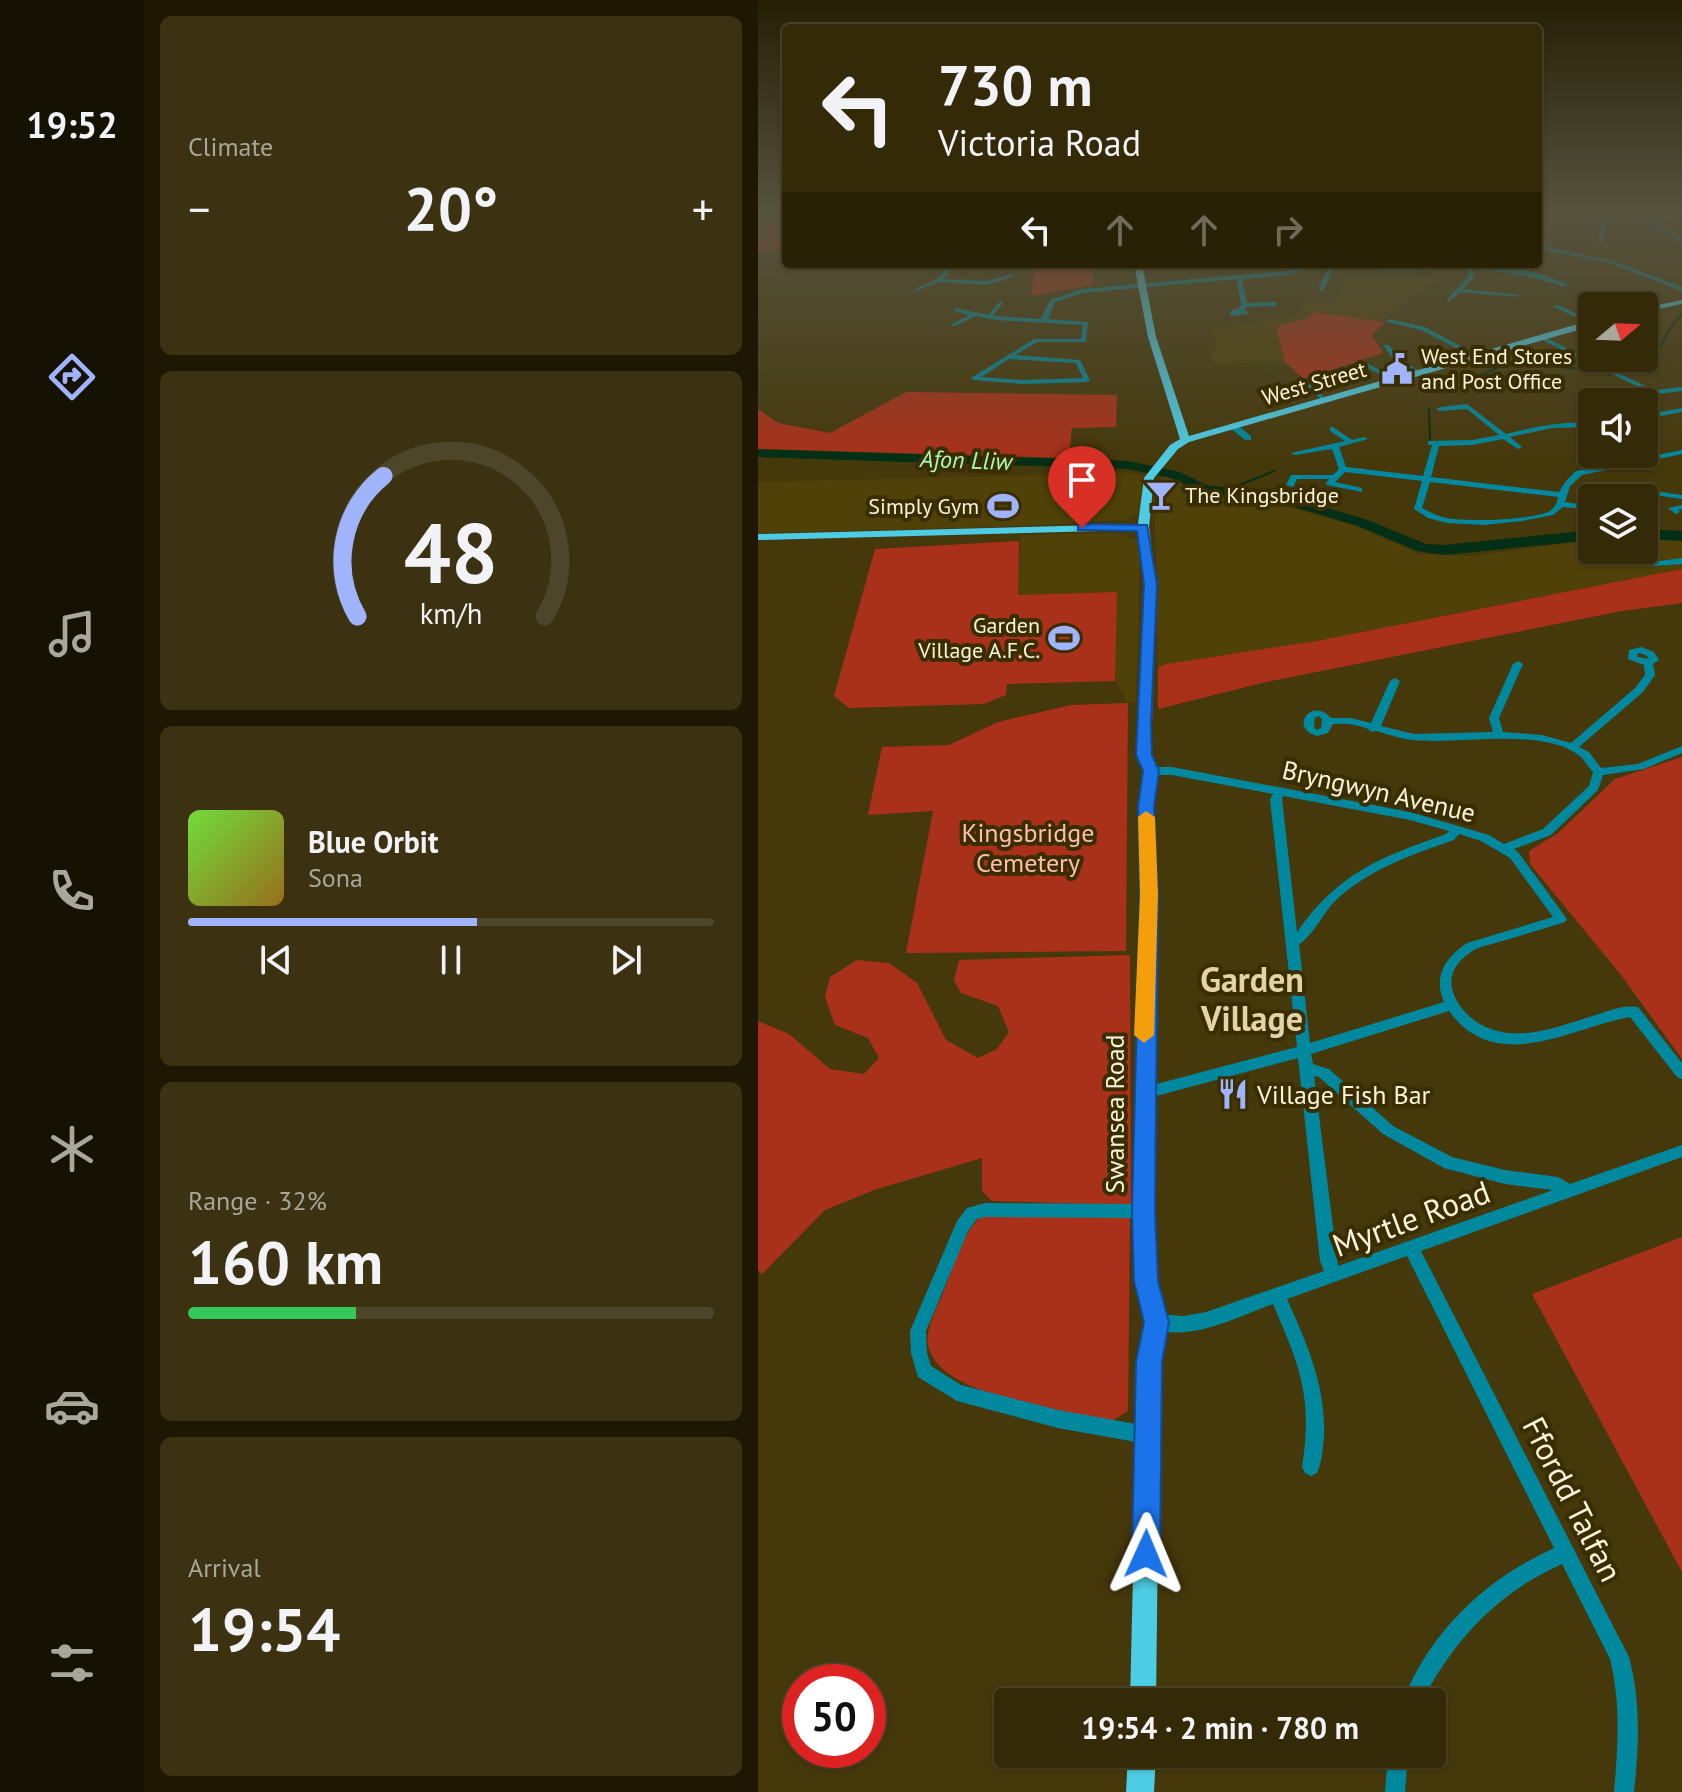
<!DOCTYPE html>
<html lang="en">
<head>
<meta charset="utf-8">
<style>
	body { margin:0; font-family:"PT Sans",sans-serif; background:#3c3212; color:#f1f3f6; height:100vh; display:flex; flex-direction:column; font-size:30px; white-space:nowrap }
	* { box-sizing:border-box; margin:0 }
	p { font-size:26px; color:#a9a79c }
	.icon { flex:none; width:44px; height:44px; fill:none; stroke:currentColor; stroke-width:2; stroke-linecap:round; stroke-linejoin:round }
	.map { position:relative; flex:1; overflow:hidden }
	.side { display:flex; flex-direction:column; gap:16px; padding:16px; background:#1d1704; width:614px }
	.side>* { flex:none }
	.top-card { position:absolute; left:24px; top:24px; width:760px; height:244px; border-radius:8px; box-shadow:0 2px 6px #0004,0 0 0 2px #4e4629; background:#342a08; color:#f1f3f6; overflow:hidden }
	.needle { width:52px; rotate:71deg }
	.tools { position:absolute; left:820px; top:292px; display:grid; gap:16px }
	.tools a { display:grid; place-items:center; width:80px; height:80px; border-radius:8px; background:#342a08; box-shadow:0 2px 6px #0004,0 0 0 2px #4e4629; font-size:40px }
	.speed { position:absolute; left:24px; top:1664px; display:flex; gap:16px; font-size:40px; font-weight:700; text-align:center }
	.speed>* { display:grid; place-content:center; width:104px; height:104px; border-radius:50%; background:#342a08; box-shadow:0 2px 6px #0004,0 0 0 2px #4e4629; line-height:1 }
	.speed .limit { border:12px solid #d22; background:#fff; color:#111 }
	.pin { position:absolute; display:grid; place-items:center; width:68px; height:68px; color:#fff; margin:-82px -34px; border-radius:50% 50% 50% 0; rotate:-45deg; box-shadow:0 0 8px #0007 }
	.pin .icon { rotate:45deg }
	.me { position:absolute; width:88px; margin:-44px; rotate:1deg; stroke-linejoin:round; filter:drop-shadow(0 0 6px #0008) }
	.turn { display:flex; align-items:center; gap:28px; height:168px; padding:0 24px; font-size:36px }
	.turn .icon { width:104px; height:104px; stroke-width:2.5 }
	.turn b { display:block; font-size:56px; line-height:68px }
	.lanes { display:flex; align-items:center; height:76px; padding:0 24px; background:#0003; justify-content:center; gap:40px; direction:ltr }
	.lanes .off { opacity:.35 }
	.big { font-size:60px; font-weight:700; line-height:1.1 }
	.side .card { flex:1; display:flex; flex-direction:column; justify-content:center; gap:12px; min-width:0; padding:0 28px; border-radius:12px; background:#3c3212 }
	.side .dial { align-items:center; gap:0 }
	.dial svg { height:208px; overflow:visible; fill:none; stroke:#4e4629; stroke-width:7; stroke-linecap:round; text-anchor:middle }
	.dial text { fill:#f1f3f6; stroke:none }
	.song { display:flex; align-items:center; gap:24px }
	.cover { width:96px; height:96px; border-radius:12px; background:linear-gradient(135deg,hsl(100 70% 55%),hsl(40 70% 35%)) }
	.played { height:8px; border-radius:4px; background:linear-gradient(90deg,#a0b3fd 55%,#4e4629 55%) }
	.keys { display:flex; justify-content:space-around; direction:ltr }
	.heat { display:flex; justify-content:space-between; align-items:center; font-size:44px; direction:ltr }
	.charge { height:12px; border-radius:6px; background:linear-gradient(90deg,#34c759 32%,#4e4629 0) }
	.trip { position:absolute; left:236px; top:1688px; width:452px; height:80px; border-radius:8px; background:#342a08; box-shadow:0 2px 6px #0004,0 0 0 2px #4e4629; font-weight:700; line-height:80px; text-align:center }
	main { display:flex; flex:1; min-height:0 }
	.dock { display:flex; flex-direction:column; width:144px; justify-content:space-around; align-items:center; background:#151103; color:#a9a79c }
	.dock .icon { width:56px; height:56px }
	.dock .active { color:#a0b3fd }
	.dock b { font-size:36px; color:#f1f3f6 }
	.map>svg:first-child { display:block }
	.built { fill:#504108 }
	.green { fill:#a9311a }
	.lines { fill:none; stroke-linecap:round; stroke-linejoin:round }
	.stream { stroke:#022f15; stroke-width:2 }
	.river { fill:#022f15; fill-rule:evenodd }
	.minor { fill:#00899e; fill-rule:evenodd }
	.major { fill:#4dcde5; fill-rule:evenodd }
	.route { fill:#1a73e8; stroke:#114b97; stroke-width:2 }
	.slow { fill:#f59e0b }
	.labels { text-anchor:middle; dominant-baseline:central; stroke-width:8; stroke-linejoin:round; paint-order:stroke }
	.far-poi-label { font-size:22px; fill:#faf3dc; stroke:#3a2e00; text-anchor:start }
	.far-street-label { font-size:22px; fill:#faf3dc; stroke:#3a2e00 }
	.far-water-label { font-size:24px; font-style:italic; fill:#a6fbbf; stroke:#3a2e00 }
	.street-label { font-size:26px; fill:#faf3dc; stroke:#3a2e00 }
	.park-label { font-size:26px; fill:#febdaf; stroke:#3a2e00 }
	.poi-label { font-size:26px; fill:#faf3dc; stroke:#3a2e00; text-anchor:start }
	.near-street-label { font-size:32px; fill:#faf3dc; stroke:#3a2e00 }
	.district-label { font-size:34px; font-weight:bold; fill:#e3d4a6; stroke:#3a2e00 }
</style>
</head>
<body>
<main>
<nav class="dock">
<b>19:52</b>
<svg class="icon active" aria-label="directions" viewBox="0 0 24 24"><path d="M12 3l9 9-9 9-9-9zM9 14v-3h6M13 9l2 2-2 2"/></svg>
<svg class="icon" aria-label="music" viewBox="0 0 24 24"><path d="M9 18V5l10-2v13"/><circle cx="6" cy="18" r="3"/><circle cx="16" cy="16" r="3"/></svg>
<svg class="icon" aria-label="phone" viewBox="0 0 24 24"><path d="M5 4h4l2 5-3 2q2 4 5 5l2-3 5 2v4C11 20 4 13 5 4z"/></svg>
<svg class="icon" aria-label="climate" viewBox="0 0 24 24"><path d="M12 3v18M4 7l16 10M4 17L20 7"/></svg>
<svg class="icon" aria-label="car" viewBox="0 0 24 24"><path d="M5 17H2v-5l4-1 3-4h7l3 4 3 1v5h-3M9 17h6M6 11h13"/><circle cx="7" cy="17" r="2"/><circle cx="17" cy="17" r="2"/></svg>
<svg class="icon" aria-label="filters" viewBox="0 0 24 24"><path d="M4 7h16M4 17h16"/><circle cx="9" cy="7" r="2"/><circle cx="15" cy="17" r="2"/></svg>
</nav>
<section class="side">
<div class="card"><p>Climate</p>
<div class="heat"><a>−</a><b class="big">20°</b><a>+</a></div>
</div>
<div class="card dial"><svg viewBox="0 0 100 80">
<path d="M14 69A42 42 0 1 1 86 69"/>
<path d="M14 69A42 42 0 0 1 24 15" stroke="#a0b3fd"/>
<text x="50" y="56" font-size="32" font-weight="700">48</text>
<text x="50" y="72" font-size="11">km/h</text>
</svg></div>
<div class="card">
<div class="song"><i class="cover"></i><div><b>Blue Orbit</b><p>Sona</p></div></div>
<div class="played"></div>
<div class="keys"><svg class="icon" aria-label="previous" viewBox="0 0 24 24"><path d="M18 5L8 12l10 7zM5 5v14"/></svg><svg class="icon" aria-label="pause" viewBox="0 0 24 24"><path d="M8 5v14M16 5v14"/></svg><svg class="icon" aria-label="next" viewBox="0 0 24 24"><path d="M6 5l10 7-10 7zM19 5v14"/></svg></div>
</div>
<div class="card"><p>Range · 32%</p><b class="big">160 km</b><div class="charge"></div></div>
<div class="card"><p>Arrival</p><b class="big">19:54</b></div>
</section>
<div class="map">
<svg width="924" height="1792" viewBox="0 0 924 1792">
	<rect width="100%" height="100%" fill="#45380b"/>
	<g class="built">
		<polygon points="590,278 679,280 630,316 614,335 625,353 622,355 545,379 527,362 456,364 452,350 460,348 454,330 536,316 549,301 575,303"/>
		<polygon points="317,468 385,475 381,513 365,520 265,526 0,533 0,482 314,474"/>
		<polygon points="407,471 439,487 435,490 446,495 513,502 600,527 662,554 713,556 834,540 834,550 886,550 886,538 924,540 924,569 557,641 400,667 397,519 399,489"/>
		<polygon points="358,533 382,540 378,702 370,703 357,681 358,592 259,595 263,535"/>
	</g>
	<g class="green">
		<polygon points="0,211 28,211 28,249 0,251"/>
		<polygon points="336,266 335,285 273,296 277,268"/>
		<polygon points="555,312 627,322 614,335 625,353 545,379 527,362 518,327 551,318"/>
		<polygon points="148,392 359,395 358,427 314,428 311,458 0,449 0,409 20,423 72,433"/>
		<polygon points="261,541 260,595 359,592 357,681 249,684 248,695 226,704 91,708 76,696 117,549"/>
		<polygon points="924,569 924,603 864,611 508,682 400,709 400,667 409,664 558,641"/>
		<polygon points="370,703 368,951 148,953 175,811 110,815 124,747 191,745 240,722 313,705"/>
		<polygon points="924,757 924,1059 863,975 772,864 771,851 800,833 857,779"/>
		<polygon points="372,955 373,1205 234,1201 224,1191 224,1158 116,1190 67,1210 4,1274 0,1270 0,1021 31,1034 72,1069 106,1074 121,1058 110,1038 77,1025 67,997 72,977 99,960 131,963 159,983 188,1040 220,1058 239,1049 251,1032 240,1006 203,993 196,980 201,960"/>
		<path d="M228,1213l144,1 -2,197 -16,10c-45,-11 -175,-24 -184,-76 -3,-17 9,-37 15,-52 11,-27 19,-64 43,-80z"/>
		<polygon points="924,1237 924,1572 774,1294"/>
	</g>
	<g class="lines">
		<g class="stream">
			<path d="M862,368c54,-11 32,-25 62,-54"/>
			<polyline points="722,376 749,363 837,370"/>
			<polyline points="671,408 672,440"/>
			<polyline points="469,490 516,471"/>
		</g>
		<g class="river">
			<polygon points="0,449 370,461 422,472 448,485 522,494 610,520 668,544 686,545 834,530 834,540 686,555 659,551 600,526 516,501 445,493 413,478 370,469 0,457"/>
			<polygon points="886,529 924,531 924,541 886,539"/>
		</g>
		<g class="minor">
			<polygon points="830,211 838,211 853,218 875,213 872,211 879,211 892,219 924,213 924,217 896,221 924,238 924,242 878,216 848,223 846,241 841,242 842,222 848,220"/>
			<polygon points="780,245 855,261 924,287 924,291 851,263 780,249"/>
			<polygon points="191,264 197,264 185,279 229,281 254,274 257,276 229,285 182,282 157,291 157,289 179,279"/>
			<polygon points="246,264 252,264 252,266 247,267"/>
			<polygon points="299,264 316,264 313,266"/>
			<polygon points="359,264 365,264 365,265 362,267"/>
			<path d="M552,264c23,0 45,3 68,3 61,1 134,-11 190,18l-3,2c-31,-10 -60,-16 -93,-17l2,7 -11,12 56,6 -3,2 -56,-5 -11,10 -2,-3 21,-22v-7l-89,1 -45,-3 -10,21 -3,2 -3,-2 11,-22 -12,-1 -29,9 -46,4 5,24 28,-1 3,2 -3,2 -29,1 -2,3 4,2v2l-16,2 -3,-2 4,-5h5l3,-4 -4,-26 -154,14 -28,9 -7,17 40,3 -2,20h-49l-22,13 65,5 10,20 -3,2 -64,2 -49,-4 -3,-2 63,-39h47l2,-14 -88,-5 -19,-4 -21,10 -5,-1 20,-10 -16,-4 2,-3 32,7 12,-14 3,2 -10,13 48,3 9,-19 32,-11 205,-18zM251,359l67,4 7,15 -60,2 -42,-3z"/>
			<polygon points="796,305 800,305 834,321 834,325 796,307"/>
			<polygon points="631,319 667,327 719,355 714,356 663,330 629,322 628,321"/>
			<polygon points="780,336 784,336 889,387 899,390 924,387 924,391 898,394 885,389 780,338"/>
			<path d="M627,345h4l11,15 20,11v2c-17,-2 -27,-13 -36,-27z"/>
			<polygon points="607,362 638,379 633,380 606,366 551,382 566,397 568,398 564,400 543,381"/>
			<path d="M709,404l39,30c29,-7 56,-13 86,-11v4l-40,1 -42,9 12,10 -4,2 -15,-10 -31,6 -33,1 -8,31 128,15 7,-11 10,-10 106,-21v4l-100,21 -12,11 -5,16 27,4v4l-29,-3 -10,8 -31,6 -38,4 -37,-2 -19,-5 -14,-9 8,-28 -77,-9 -10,10 27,6v4l-35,-7 -1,-2 3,-4h-32l-4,8 -7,-2 5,-10h42l6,-6 -7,-20 -37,6 -4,-2 54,-12 -15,-10v-4h3l19,13 12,-3 4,2 -29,8 7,20 77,9 9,-31h-4v-4l44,-1 27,-5 -32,-26 -27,2 -4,-2 4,-2zM672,482l128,15c-1,7 -4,12 -10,15 -21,8 -80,10 -102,6 -9,-2 -16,-6 -24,-10z"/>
			<polygon points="924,408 924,412 886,419 886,415"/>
			<polygon points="472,424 478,424 493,436 493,440 487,440 472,428"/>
			<polygon points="903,492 924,495 924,499 903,496 886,501 886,498 883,498"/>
			<polygon points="924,505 924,509 920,510 922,512 918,514 910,508"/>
			<polygon points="886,508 900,516 900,520 894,520 886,514"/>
			<polygon points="840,550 852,550 848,553"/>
			<polygon points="876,550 886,550 901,561 924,558 924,564 896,566"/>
			<path d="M883,647l13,5 5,8 -6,4 2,11 -12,17 -64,55 10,5 12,16 37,-4 44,-18v7l-38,16 -41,6 -5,15 -47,45 -37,14 4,3 49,67 -2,3c-19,6 -39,12 -59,18 -10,3 -20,5 -30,9 -10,5 -22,16 -24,27 -3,14 5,28 15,38 39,37 91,12 135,-1 11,-4 24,-8 36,-6l44,56v16l-5,-2 -47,-60c-60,11 -134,59 -181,-6l-138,43 2,10 16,5 64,57 59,31 53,13 53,7 12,7 112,-39v12l-261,94 208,406c12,45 10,89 5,135h-20c4,-45 7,-88 -4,-133l-48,-95c-63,28 -109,76 -140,138h-20c29,-71 82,-122 152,-154l-147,-292 -120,43c20,45 39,87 37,137 -1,12 -2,26 -7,37l-6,3 -6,-3 -3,-6c11,-70 -2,-100 -29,-163 -36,13 -83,39 -122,24l-2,-6 2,-6 6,-2 27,2 22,-4 118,-41 -4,-10 -22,-203 -153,41 -5,-2 -2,-4 2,-4 5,-2 152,-40 -27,-248 3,-5 -101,-19h-21l-5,-4 5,-4h21l238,45 79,23 15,9 39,-15 46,-43 4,-14c-4,-4 -8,-11 -12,-15 -37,-31 -121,-12 -167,-17 -12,-1 -25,-5 -37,-9 -12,1 -1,2 -11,-3 -10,-4 -23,-5 -33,-4l-5,9 -11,3c-29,-8 -5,-40 14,-18h20l20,5 19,-42 5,-3 5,3 -19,45 33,8 79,-2 -4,-14 24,-54 5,-3 5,3 -24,54 4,14 39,3 29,8 64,-55 10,-13 -1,-10 -16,-6 1,-9zM882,653l7,3 2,3 -11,-2 -1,-3zM561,716l3,3 -1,9 -4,2 -3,-3 1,-9zM525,796l127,24 39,11 -3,3c-65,23 -108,39 -149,98l-15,-133zM701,834l22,7 29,17 43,59 -86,26c-22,15 -34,33 -23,59l-134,41 -11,-99c12,-6 24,-30 35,-42 33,-32 77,-47 120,-62zM556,1076l5,1 64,57 61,34 61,16 48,6 -215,76z"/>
			<polygon points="227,1203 386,1204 391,1206 394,1211 391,1216 386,1218 227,1217 219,1219 210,1231 168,1331 169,1353 173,1366 203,1385 300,1410 389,1426 395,1429 398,1435 395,1441 389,1444 300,1428 199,1401 160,1377 153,1353 152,1331 199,1221 209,1208"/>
			<polygon points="630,1754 650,1754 647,1792 627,1792"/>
		</g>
		<g class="major">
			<polygon points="376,264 384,264 398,337 431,436 834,320 834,326 431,442 420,449 396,478 391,527 398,584 393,755 400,771 395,807 399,895 396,1211 399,1281 410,1322 402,1362 398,1702 372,1702 380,1362 388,1322 377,1281 376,1211 383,895 381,807 386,771 379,755 386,584 380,530 0,540 0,534 380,524 386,478 412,445 422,439 390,337"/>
			<polygon points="924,300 924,304 886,312 886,308"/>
			<polygon points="370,1754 398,1754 396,1792 368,1792"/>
		</g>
	</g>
	<linearGradient id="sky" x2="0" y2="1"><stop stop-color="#261f06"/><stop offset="0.46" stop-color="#56533f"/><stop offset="1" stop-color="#56533f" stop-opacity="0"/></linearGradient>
	<rect width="924" height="462" fill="url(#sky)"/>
	<polygon class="route" points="324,524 389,525 399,584 393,725 394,755 401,771 396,807 400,895 397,1211 400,1281 411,1322 404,1362 402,1554 398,1564 388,1568 378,1564 374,1554 378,1362 386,1322 376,1281 374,1211 382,895 380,807 385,771 378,755 386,584 379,531 320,530 320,525"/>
	<polygon class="slow" points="388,811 397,817 400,895 396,1035 386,1043 376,1035 382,895 380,817"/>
	<defs>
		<symbol id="civic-bare" viewBox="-9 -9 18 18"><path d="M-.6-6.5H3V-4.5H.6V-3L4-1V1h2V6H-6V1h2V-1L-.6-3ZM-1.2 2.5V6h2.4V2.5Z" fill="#a0b3fd" stroke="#3a2e00" stroke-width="2.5" paint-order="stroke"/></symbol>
		<symbol id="bar-bare" viewBox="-9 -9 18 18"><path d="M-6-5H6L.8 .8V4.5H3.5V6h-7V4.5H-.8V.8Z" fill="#a0b3fd" stroke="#3a2e00" stroke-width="2.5" paint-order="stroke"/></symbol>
		<symbol id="stadium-bare" viewBox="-9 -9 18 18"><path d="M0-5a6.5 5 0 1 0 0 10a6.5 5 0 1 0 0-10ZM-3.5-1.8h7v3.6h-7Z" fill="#a0b3fd" stroke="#3a2e00" stroke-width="2.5" paint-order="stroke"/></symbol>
		<symbol id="restaurant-bare" viewBox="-9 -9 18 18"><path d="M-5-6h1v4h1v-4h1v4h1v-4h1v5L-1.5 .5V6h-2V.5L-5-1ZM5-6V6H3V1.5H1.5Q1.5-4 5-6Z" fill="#a0b3fd" stroke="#3a2e00" stroke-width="2.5" paint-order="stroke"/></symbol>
	</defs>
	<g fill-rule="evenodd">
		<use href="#civic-bare" x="617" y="347" width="44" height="44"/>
		<use href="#bar-bare" x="381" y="473" width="44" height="44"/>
		<use href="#stadium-bare" x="223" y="484" width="44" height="44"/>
		<use href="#stadium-bare" x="284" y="616" width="44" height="44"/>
		<use href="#restaurant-bare" x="453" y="1072" width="44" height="44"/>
	</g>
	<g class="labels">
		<g class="far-poi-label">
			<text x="663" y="356">West End Stores<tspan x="663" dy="25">and Post Office</tspan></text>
			<text x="427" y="495">The Kingsbridge</text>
			<text x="221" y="506" text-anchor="end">Simply Gym</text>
			<text x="282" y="625" text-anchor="end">Garden<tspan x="282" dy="25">Village A.F.C.</tspan></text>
		</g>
		<g class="far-street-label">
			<text transform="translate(556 383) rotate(-16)">West Street</text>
		</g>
		<g class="far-water-label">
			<text transform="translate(208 460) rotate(2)">Afon Lliw</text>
		</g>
		<g class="street-label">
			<text transform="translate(621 791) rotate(13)">Bryngwyn Avenue</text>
			<text transform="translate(356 1114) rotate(-90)">Swansea Road</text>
		</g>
		<g class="park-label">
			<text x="270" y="832">Kingsbridge<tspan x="270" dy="30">Cemetery</tspan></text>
		</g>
		<g class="poi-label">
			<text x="499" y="1094">Village Fish Bar</text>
		</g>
		<g class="near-street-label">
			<text transform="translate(653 1218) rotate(-20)">Myrtle Road</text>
			<text transform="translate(815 1499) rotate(63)">Ffordd Talfan</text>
		</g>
		<g class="district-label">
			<text x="494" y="979">Garden<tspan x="494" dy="39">Village</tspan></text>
		</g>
	</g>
</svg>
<div class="tools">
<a><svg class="needle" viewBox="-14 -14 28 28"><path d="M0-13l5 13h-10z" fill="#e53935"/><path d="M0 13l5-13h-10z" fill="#a9a79c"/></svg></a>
<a><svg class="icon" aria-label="sound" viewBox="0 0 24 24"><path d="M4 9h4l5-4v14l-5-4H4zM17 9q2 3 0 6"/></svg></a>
<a><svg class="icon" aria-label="layers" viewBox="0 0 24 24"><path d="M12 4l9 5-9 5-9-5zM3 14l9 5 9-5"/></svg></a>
</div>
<div class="speed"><div class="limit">50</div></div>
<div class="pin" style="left:324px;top:528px;background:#d93025"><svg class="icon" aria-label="arrive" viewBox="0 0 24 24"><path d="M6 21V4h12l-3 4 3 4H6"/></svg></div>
<svg class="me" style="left:388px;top:1554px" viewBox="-20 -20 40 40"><path d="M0-17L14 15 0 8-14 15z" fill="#1a73e8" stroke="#fff" stroke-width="4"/></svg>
<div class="trip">19:54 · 2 min · 780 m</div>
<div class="top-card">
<div class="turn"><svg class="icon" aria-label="left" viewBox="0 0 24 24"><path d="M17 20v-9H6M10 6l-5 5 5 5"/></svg><div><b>730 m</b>Victoria Road</div></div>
<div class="lanes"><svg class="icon" aria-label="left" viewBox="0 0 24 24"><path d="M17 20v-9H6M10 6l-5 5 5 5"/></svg><svg class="icon off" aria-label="ahead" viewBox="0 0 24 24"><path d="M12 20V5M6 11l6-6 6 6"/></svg><svg class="icon off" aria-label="ahead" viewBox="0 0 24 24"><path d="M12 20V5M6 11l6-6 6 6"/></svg><svg class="icon off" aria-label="right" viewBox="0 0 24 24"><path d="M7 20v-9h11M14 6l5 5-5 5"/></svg></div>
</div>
</div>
</main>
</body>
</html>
